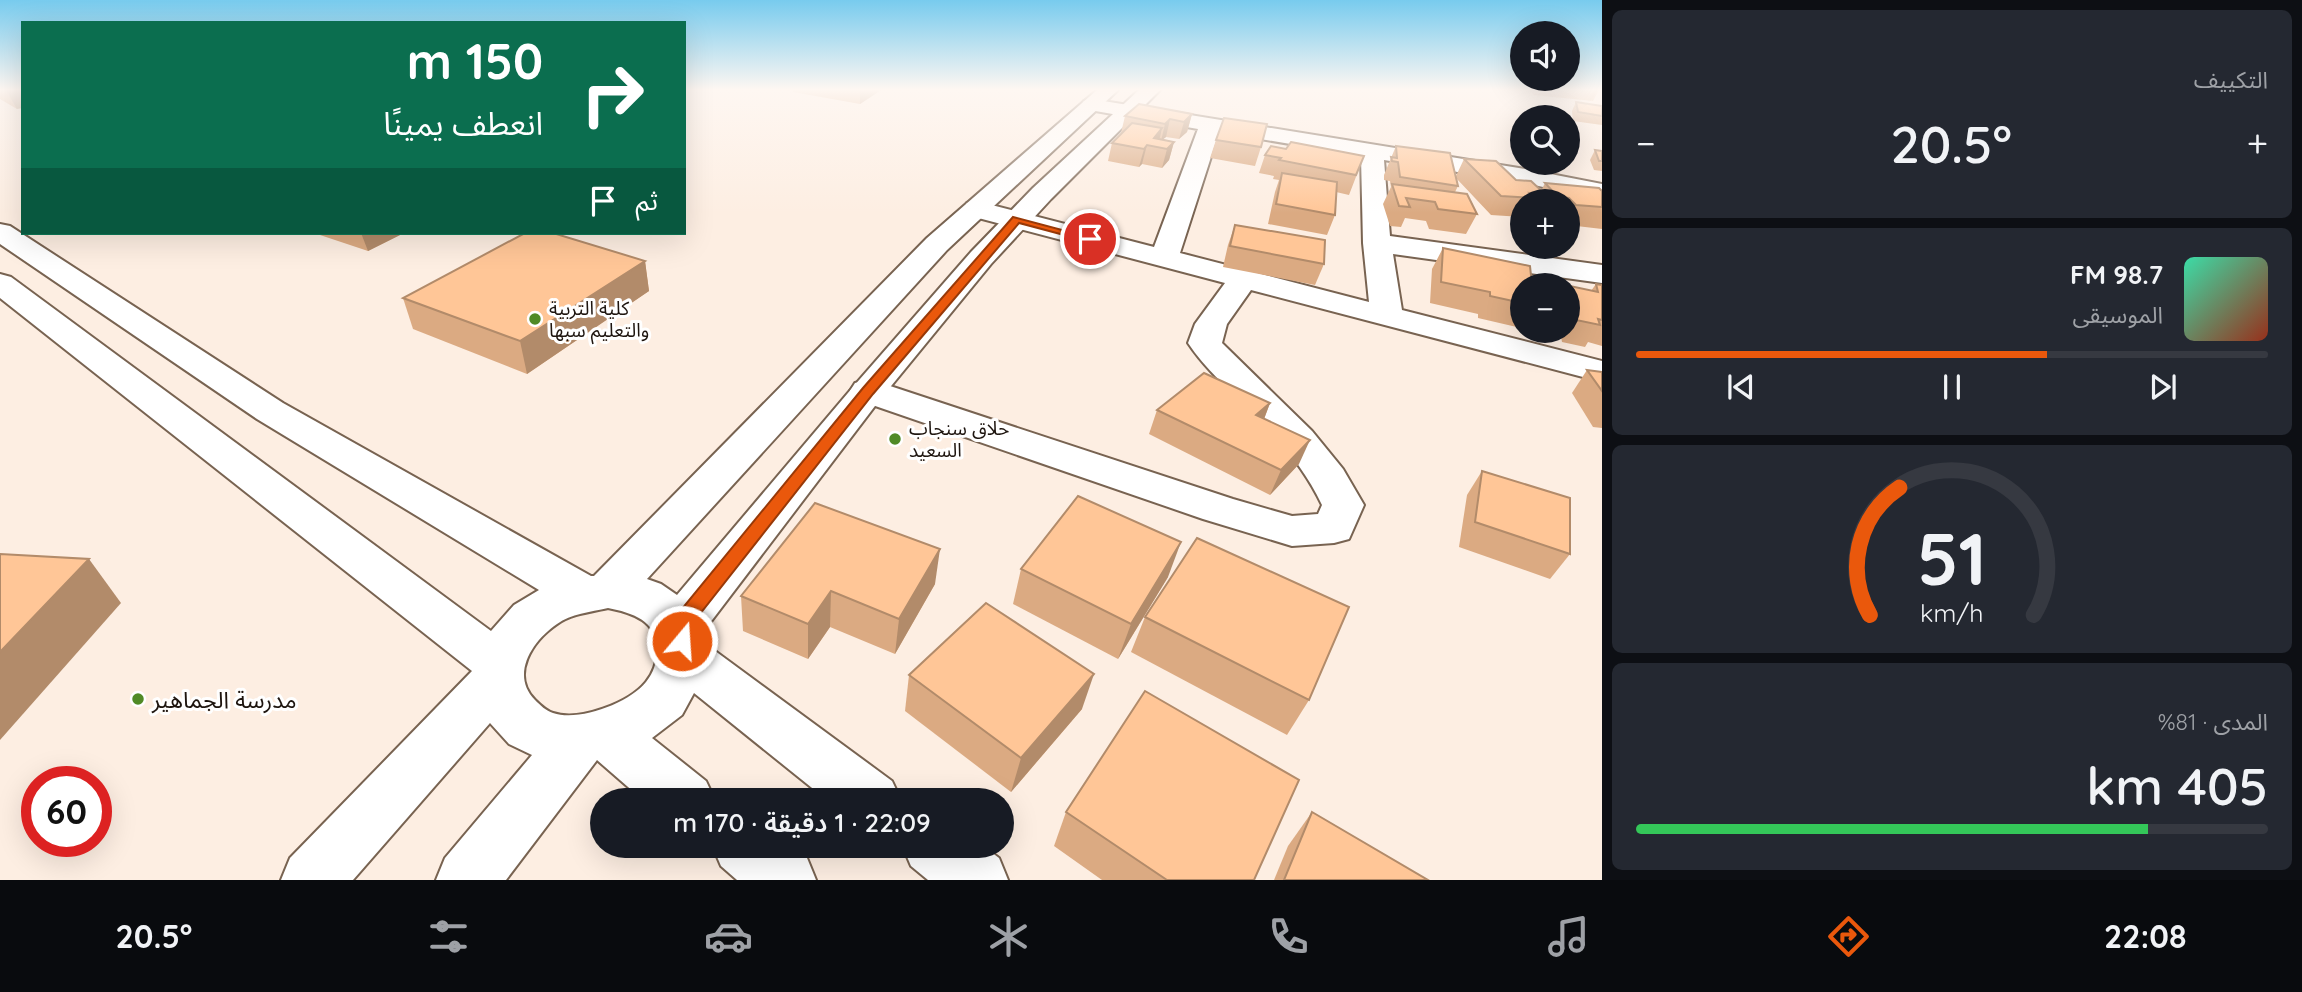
<!DOCTYPE html>
<html lang="ar">
<head>
<meta charset="utf-8">
<style>
	body { margin:0; font-family:Quicksand,"Noto Sans Arabic",sans-serif; background:#242831; color:#f1f3f6; direction:rtl; height:100vh; display:flex; flex-direction:column; font-size:26px; white-space:nowrap }
	* { box-sizing:border-box; margin:0 }
	p { font-size:23px; color:#9ea1a6 }
	.icon { flex:none; width:38px; height:38px; fill:none; stroke:currentColor; stroke-width:2; stroke-linecap:round; stroke-linejoin:round }
	.map { position:relative; flex:1; overflow:hidden; direction:ltr }
	.sheet { display:flex; flex-direction:column; gap:10px; padding:10px; background:#0d0f14; width:700px }
	.sheet>* { flex:none }
	.top-card { position:absolute; left:21px; top:21px; width:665px; height:214px; border-radius:0px; box-shadow:0 7px 28px #0002; direction:rtl; background:#0b6e4f; color:#fff; overflow:hidden }
	.buttons { position:absolute; left:1510px; top:21px; display:grid; gap:14px }
	.buttons a { display:grid; place-items:center; width:70px; height:70px; border-radius:50%; background:#171b24; box-shadow:0 7px 28px #0002; font-size:35px }
	.speed { position:absolute; left:21px; top:766px; display:flex; gap:14px; font-size:35px; font-weight:700; text-align:center }
	.speed>* { display:grid; place-content:center; width:91px; height:91px; border-radius:50%; background:#171b24; box-shadow:0 7px 28px #0002; line-height:1 }
	.speed .limit { border:10px solid #d22; background:#fff; color:#111 }
	.pin { position:absolute; display:grid; place-items:center; width:60px; height:60px; color:#fff; margin:-30px; border:4px solid #fff; border-radius:50%; box-shadow:0 2px 7px #0007 }
	.me { position:absolute; width:77px; margin:-38px; rotate:18deg; stroke-linejoin:round; filter:drop-shadow(0 0 5px #0008) }
	.turn { display:flex; align-items:center; gap:24px; height:147px; padding:0 28px; font-size:32px }
	.turn .icon { width:91px; height:91px; stroke-width:2.5 }
	.turn b { display:block; font-size:49px; line-height:60px }
	.then { display:flex; align-items:center; height:66px; padding:0 28px; background:#0003; gap:14px; font-size:26px }
	.big { font-size:52px; font-weight:600; line-height:1.1 }
	.sheet .tile { flex:1; display:flex; flex-direction:column; justify-content:center; gap:10px; min-width:0; padding:0 24px; border-radius:10px; background:#242831 }
	.sheet .dial { align-items:center; gap:0 }
	.dial svg { height:182px; overflow:visible; fill:none; stroke:#363941; stroke-width:7; stroke-linecap:round; text-anchor:middle }
	.dial text { fill:#f1f3f6; stroke:none }
	.song { display:flex; align-items:center; gap:21px }
	.cover { width:84px; height:84px; border-radius:10px; background:linear-gradient(135deg,hsl(160 70% 55%),hsl(10 70% 35%)) }
	.played { height:7px; border-radius:4px; background:linear-gradient(90deg,#ea580c 65%,#363941 65%) }
	.keys { display:flex; justify-content:space-around; direction:ltr }
	.heat { display:flex; justify-content:space-between; align-items:center; font-size:38px; direction:ltr }
	.charge { height:10px; border-radius:5px; background:linear-gradient(90deg,#34c759 81%,#363941 0) }
	.trip { position:absolute; left:590px; top:788px; width:424px; height:70px; border-radius:35px; background:#171b24; box-shadow:0 7px 28px #0002; font-weight:600; line-height:70px; text-align:center; direction:rtl }
	.dock { display:flex; height:112px; justify-content:space-around; align-items:center; background:#090b0e; color:#9ea1a6 }
	.dock .icon { width:49px; height:49px }
	.dock .on { color:#ea580c }
	.dock b { font-size:32px; color:#f1f3f6 }
	main { display:flex; flex:1; min-height:0 }
	.map>svg:first-child { display:block }
	.lines { fill:none; stroke-linecap:round; stroke-linejoin:round }
	.minor-casing { stroke:#786351; stroke-width:4 }
	.major-casing { stroke:#786351; stroke-width:4 }
	.minor { fill:#fff; fill-rule:evenodd }
	.major { fill:#fff; fill-rule:evenodd }
	.wall { fill:#dbaa82 }
	.shaded-wall { fill:#b28b6a }
	.building { fill:#ffc697; stroke:#b28b6a; stroke-width:2 }
	.route { fill:#ea580c; stroke:#983908; stroke-width:2 }
	.poi-dot { fill:#508a26; stroke:#fff; stroke-width:2.5 }
	.labels { text-anchor:middle; dominant-baseline:central; stroke-width:6; stroke-linejoin:round; paint-order:stroke }
	.poi-label { font-size:19px; fill:#1e150f; stroke:#fff; text-anchor:start }
	.near-poi-label { font-size:23px; fill:#1e150f; stroke:#fff; text-anchor:start }
</style>
</head>
<body>
<main>
<section class="sheet">
<div class="tile"><p>التكييف</p>
<div class="heat"><a>−</a><b class="big">20.5°</b><a>+</a></div>
</div>
<div class="tile">
<div class="song"><i class="cover"></i><div><b>98.7 FM</b><p>الموسيقى</p></div></div>
<div class="played"></div>
<div class="keys"><svg class="icon" aria-label="previous" viewBox="0 0 24 24"><path d="M18 5L8 12l10 7zM5 5v14"/></svg><svg class="icon" aria-label="pause" viewBox="0 0 24 24"><path d="M8 5v14M16 5v14"/></svg><svg class="icon" aria-label="next" viewBox="0 0 24 24"><path d="M6 5l10 7-10 7zM19 5v14"/></svg></div>
</div>
<div class="tile dial"><svg viewBox="0 0 100 80">
<path d="M14 69A42 42 0 1 1 86 69"/>
<path d="M14 69A42 42 0 0 1 27 13" stroke="#ea580c"/>
<text x="50" y="56" font-size="32" font-weight="700">51</text>
<text x="50" y="72" font-size="11">km/h</text>
</svg></div>
<div class="tile"><p>المدى · 81%</p><b class="big">405 km</b><div class="charge"></div></div>
</section>
<div class="map">
<svg width="1602" height="880" viewBox="0 0 1602 880">
	<rect width="100%" height="100%" fill="#fdeee2"/>
	<g class="lines">
		<defs>
			<path id="minor" d="M1091,99l434,70 77,15v16l-77,-17 -141,-23 6,76 212,29v18l-209,-29 9,56 200,51v21l-351,-92 -24,34 -5,19 90,88 31,38 21,36 -15,34 -15,4 -42,3 -89,-27 -348,-120 -5,-8 5,-8 13,-3 13,3 352,116 59,17 26,-2 4,-9c-17,-36 -43,-67 -71,-95 -23,-22 -45,-40 -63,-67l7,-19 30,-41 -258,-68 -4,-6 4,-6 9,-2 178,46 44,-118 -114,-20 -3,-4 3,-4zM1219,132l142,24 2,87 6,59 -189,-49z"/>
			<g id="major">
				<path d="M1097,90h21l-171,160 -300,329 14,5 16,11 176,-208 118,-135 62,-64 106,-98h21l-109,109 -60,65 -113,138 -175,230 4,13 185,136 9,19h-74l-133,-107 -12,22 -30,23 54,43 9,19h-72l-46,-40 -91,120h-70l9,-22 87,-103 -23,-11 -19,-21 -137,157h-72l9,-22 182,-187 -472,-373v-24l11,3 480,354 23,-26 25,-15 -282,-171 -257,-175v-20l10,2 273,177 308,173h3l333,-338zM608,608c25,5 51,13 49,44 -1,12 -3,20 -11,30 -17,21 -67,40 -93,31 -7,-2 -13,-8 -18,-13 -25,-25 -3,-59 22,-76 14,-10 33,-12 51,-16z"/>
				<polygon points="712,845 790,845 807,858 816,880 737,880 721,866"/>
				<polygon points="902,845 982,845 999,858 1008,880 928,880 911,866"/>
			</g>
		</defs>
		<use href="#minor" class="minor-casing"/>
		<use href="#major" class="major-casing"/>
		<use href="#minor" class="minor"/>
		<use href="#major" class="major"/>
	</g>
	<g class="wall">
		<polygon points="0,90 23,90 17,109 0,99"/>
		<polygon points="793,90 881,90 860,104 793,92"/>
		<polygon points="1530,90 1599,90 1593,101 1534,95"/>
		<polygon points="1576,102 1602,106 1602,125 1573,121 1572,111"/>
		<polygon points="1192,114 1187,132 1179,139 1166,137 1163,139 1174,142 1169,160 1162,168 1142,164 1139,167 1108,161 1112,143 1121,133 1125,116"/>
		<polygon points="1216,140 1261,147 1255,166 1210,158"/>
		<polygon points="1396,146 1456,176 1464,159 1541,191 1545,183 1602,191 1602,229 1568,225 1568,201 1522,201 1522,217 1491,215 1457,179 1458,186 1455,192 1477,214 1466,234 1429,229 1426,221 1405,218 1401,227 1390,226 1383,204 1391,187 1390,181 1384,180 1384,175"/>
		<polygon points="1286,149 1364,156 1349,195 1336,192 1335,215 1327,235 1268,224 1275,192 1279,180 1273,179 1274,176 1259,173 1265,155"/>
		<polygon points="1595,150 1602,151 1602,171 1594,170 1590,160"/>
		<polygon points="1235,225 1324,264 1315,285 1223,267 1228,245"/>
		<polygon points="314,233 404,233 368,251"/>
		<polygon points="1443,248 1522,285 1522,325 1521,328 1478,318 1478,314 1430,303 1432,269"/>
		<polygon points="645,261 649,291 527,374 413,329 403,298"/>
		<polygon points="1596,284 1602,285 1602,346 1588,342 1585,347 1562,342 1560,331 1568,331 1568,290 1570,286 1591,291"/>
		<polygon points="1587,370 1602,372 1602,428 1593,427 1572,393"/>
		<polygon points="1270,403 1264,419 1299,464 1270,495 1149,434 1157,410"/>
		<polygon points="1482,471 1570,554 1550,579 1459,547 1467,495"/>
		<polygon points="1021,569 1168,577 1118,659 1013,604"/>
		<polygon points="935,584 895,654 830,627 808,659 743,631 741,596"/>
		<polygon points="1145,617 1309,700 1287,735 1131,652"/>
		<polygon points="909,675 1082,709 1011,792 905,711"/>
		<polygon points="1066,812 1254,880 1102,880 1054,846"/>
		<polygon points="1312,812 1428,880 1274,880 1288,846"/>
	</g>
	<g class="shaded-wall">
		<polygon points="6,90 23,90 23,108 17,109"/>
		<polygon points="860,90 881,90 860,104"/>
		<polygon points="1192,114 1187,132 1179,139 1184,122"/>
		<polygon points="1170,119 1166,137 1161,141 1165,124"/>
		<polygon points="1162,128 1158,146 1154,138"/>
		<polygon points="1174,142 1169,160 1162,168 1167,149"/>
		<polygon points="1147,145 1142,164 1139,167 1144,149"/>
		<polygon points="361,233 404,233 368,251"/>
		<polygon points="645,261 649,291 527,374 520,341"/>
		<polygon points="1270,403 1261,427 1256,415"/>
		<polygon points="1310,440 1299,464 1270,495 1281,470"/>
		<polygon points="1181,542 1168,577 1118,659 1131,624"/>
		<polygon points="940,549 935,584 895,654 899,619"/>
		<polygon points="89,559 121,603 0,740 0,652"/>
		<polygon points="831,591 830,627 808,659 808,624"/>
		<polygon points="1094,674 1082,709 1011,792 1021,758"/>
	</g>
	<g class="building">
		<polygon points="1576,102 1602,106 1602,116 1578,112"/>
		<polygon points="1139,104 1192,114 1184,122 1170,119 1165,124 1125,116"/>
		<polygon points="1224,118 1267,124 1261,147 1216,140"/>
		<polygon points="1132,123 1162,128 1154,138 1174,142 1167,149 1147,145 1144,149 1112,143"/>
		<polygon points="1291,142 1364,156 1356,175 1279,160 1281,158 1265,155 1271,146 1286,149"/>
		<polygon points="1396,146 1450,153 1458,186 1400,177 1398,162 1392,161 1391,157 1397,158"/>
		<polygon points="1595,150 1602,151 1602,161 1599,161"/>
		<polygon points="1464,159 1496,161 1516,180 1531,181 1545,194 1530,193 1536,198 1501,196"/>
		<polygon points="1282,173 1337,182 1335,215 1276,204"/>
		<polygon points="1545,183 1599,188 1602,191 1602,207 1576,205 1569,198 1557,196"/>
		<polygon points="1392,184 1467,194 1477,214 1438,209 1435,202 1406,198 1410,207 1399,206"/>
		<polygon points="1235,225 1325,240 1324,264 1230,246"/>
		<polygon points="525,233 553,233 645,261 520,341 403,298"/>
		<polygon points="1443,248 1530,266 1532,285 1522,285 1522,303 1490,296 1490,292 1441,282"/>
		<polygon points="1596,284 1602,285 1602,320 1598,319 1600,325 1576,320 1570,286 1598,292"/>
		<polygon points="1587,370 1602,372 1602,391"/>
		<polygon points="1204,373 1270,403 1256,415 1310,440 1281,470 1157,410"/>
		<polygon points="1482,471 1570,498 1570,554 1475,522"/>
		<polygon points="1078,496 1181,542 1131,624 1021,569"/>
		<polygon points="815,503 940,549 899,619 831,591 808,624 741,596"/>
		<polygon points="1197,538 1349,607 1309,700 1145,617"/>
		<polygon points="0,554 89,559 0,652"/>
		<polygon points="986,603 1094,674 1021,758 909,675"/>
		<polygon points="1145,691 1299,780 1254,880 1167,880 1066,812"/>
		<polygon points="1312,812 1428,880 1284,880"/>
	</g>
	<linearGradient id="sky" x2="0" y2="1"><stop stop-color="#78cbee"/><stop offset="0.42" stop-color="#fef7f2"/><stop offset="1" stop-color="#fef7f2" stop-opacity="0"/></linearGradient>
	<rect width="1602" height="213" fill="url(#sky)"/>
	<polygon class="route" points="1013,217 1096,239 1090,242 1019,223 873,394 689,628 692,641 689,647 682,649 675,647 669,627 672,621 863,388"/>
	<g class="poi-dot">
		<circle cx="535" cy="319" r="7"/>
		<circle cx="895" cy="439" r="7"/>
		<circle cx="138" cy="699" r="7"/>
	</g>
	<g class="labels">
		<g class="poi-label">
			<text x="549" y="308">كلية التربية<tspan x="549" dy="22">والتعليم سبها</tspan></text>
			<text x="909" y="428">حلاق سنجاب<tspan x="909" dy="22">السعيد</tspan></text>
		</g>
		<g class="near-poi-label">
			<text x="152" y="699">مدرسة الجماهير</text>
		</g>
	</g>
</svg>
<div class="buttons">
<a><svg class="icon" aria-label="sound" viewBox="0 0 24 24"><path d="M4 9h4l5-4v14l-5-4H4zM17 9q2 3 0 6"/></svg></a>
<a><svg class="icon" aria-label="search" viewBox="0 0 24 24"><circle cx="10" cy="10" r="6"/><path d="M15 15l6 6"/></svg></a>
<a>+</a>
<a>−</a>
</div>
<div class="speed"><div class="limit">60</div></div>
<div class="pin" style="left:1090px;top:239px;background:#d93025"><svg class="icon" aria-label="arrive" viewBox="0 0 24 24"><path d="M6 21V4h12l-3 4 3 4H6"/></svg></div>
<svg class="me" style="left:682px;top:641px" viewBox="-20 -20 40 40"><circle r="17" fill="#ea580c" stroke="#fff" stroke-width="3"/><path d="M0-11L8 9 0 5-8 9z" fill="#fff"/></svg>
<div class="trip">22:09 · 1 دقيقة · 170 m</div>
<div class="top-card">
<div class="turn"><svg class="icon" aria-label="right" viewBox="0 0 24 24"><path d="M7 20v-9h11M14 6l5 5-5 5"/></svg><div><b>150 m</b>انعطف يمينًا</div></div>
<div class="then">ثم<svg class="icon" aria-label="arrive" viewBox="0 0 24 24"><path d="M6 21V4h12l-3 4 3 4H6"/></svg></div>
</div>
</div>
</main>
<nav class="dock">
<b>22:08</b>
<svg class="icon on" aria-label="directions" viewBox="0 0 24 24"><path d="M12 3l9 9-9 9-9-9zM9 14v-3h6M13 9l2 2-2 2"/></svg>
<svg class="icon" aria-label="music" viewBox="0 0 24 24"><path d="M9 18V5l10-2v13"/><circle cx="6" cy="18" r="3"/><circle cx="16" cy="16" r="3"/></svg>
<svg class="icon" aria-label="phone" viewBox="0 0 24 24"><path d="M5 4h4l2 5-3 2q2 4 5 5l2-3 5 2v4C11 20 4 13 5 4z"/></svg>
<svg class="icon" aria-label="climate" viewBox="0 0 24 24"><path d="M12 3v18M4 7l16 10M4 17L20 7"/></svg>
<svg class="icon" aria-label="car" viewBox="0 0 24 24"><path d="M5 17H2v-5l4-1 3-4h7l3 4 3 1v5h-3M9 17h6M6 11h13"/><circle cx="7" cy="17" r="2"/><circle cx="17" cy="17" r="2"/></svg>
<svg class="icon" aria-label="filters" viewBox="0 0 24 24"><path d="M4 7h16M4 17h16"/><circle cx="9" cy="7" r="2"/><circle cx="15" cy="17" r="2"/></svg>
<b>20.5°</b>
</nav>
</body>
</html>
